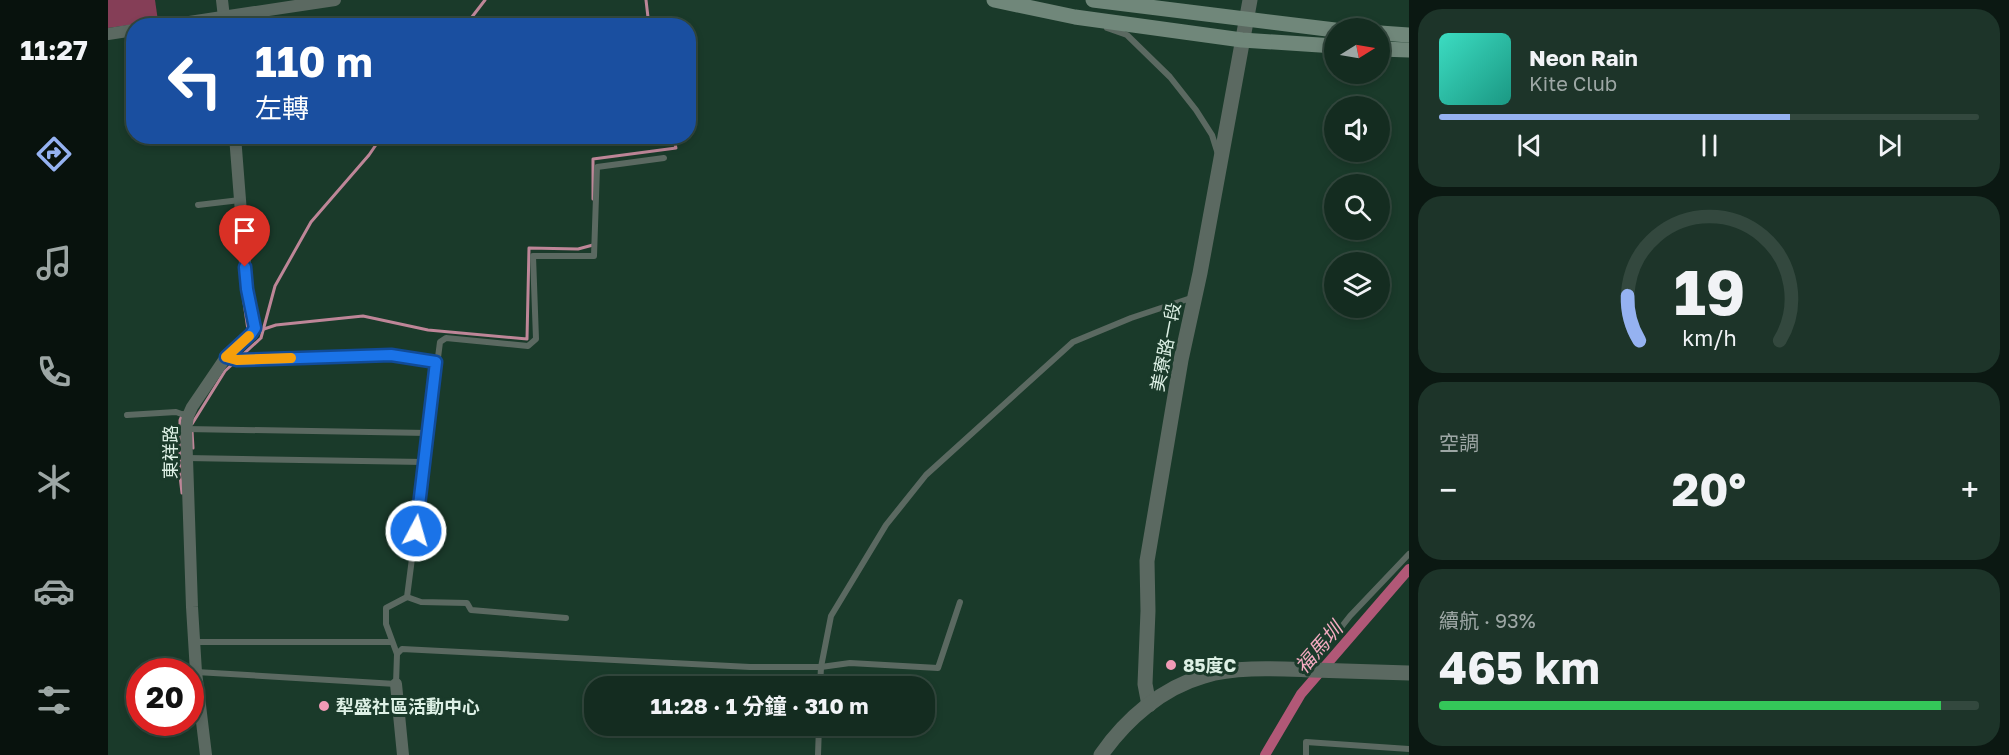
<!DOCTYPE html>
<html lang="zh-TW">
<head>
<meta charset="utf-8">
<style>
	body { margin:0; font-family:"Golos Text","Noto Sans TC",sans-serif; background:#1d3429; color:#f1f3f6; height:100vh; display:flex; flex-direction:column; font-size:22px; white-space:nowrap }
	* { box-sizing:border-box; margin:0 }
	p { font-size:20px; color:#9da7a5 }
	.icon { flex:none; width:33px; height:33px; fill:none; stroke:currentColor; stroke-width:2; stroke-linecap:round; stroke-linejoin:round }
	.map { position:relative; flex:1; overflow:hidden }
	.panel { display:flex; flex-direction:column; gap:9px; padding:9px; background:#0b1812; width:600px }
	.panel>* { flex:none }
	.guide { position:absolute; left:18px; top:18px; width:570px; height:126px; border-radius:24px; box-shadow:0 3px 9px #0003,0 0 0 2px #33483e; background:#1a4fa0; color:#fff; overflow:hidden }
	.needle { width:39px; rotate:79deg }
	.controls { position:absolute; left:1216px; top:18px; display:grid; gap:12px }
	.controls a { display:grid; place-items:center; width:66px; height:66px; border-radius:50%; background:#142c20; box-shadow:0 3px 9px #0003,0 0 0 2px #33483e; font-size:30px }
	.speed { position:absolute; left:18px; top:658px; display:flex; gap:12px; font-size:30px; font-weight:700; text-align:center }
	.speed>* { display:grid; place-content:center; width:78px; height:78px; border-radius:50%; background:#142c20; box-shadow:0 3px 9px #0003,0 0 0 2px #33483e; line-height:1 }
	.speed .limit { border:9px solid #d22; background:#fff; color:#111 }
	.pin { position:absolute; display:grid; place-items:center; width:51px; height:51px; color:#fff; margin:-62px -26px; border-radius:50% 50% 50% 0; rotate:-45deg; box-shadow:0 0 6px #0007 }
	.pin .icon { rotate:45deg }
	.me { position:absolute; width:66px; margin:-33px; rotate:6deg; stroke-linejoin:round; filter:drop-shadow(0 0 4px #0008) }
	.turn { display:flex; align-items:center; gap:21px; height:126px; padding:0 30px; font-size:27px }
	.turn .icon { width:78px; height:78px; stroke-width:2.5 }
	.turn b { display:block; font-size:42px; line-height:51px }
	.big { font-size:45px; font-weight:700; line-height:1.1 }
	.panel .widget { flex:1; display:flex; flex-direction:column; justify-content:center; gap:9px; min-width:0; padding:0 21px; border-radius:24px; background:#1d3429 }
	.panel .dial { align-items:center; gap:0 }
	.dial svg { height:156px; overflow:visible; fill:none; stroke:#33483e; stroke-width:7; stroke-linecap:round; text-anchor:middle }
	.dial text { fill:#f1f3f6; stroke:none }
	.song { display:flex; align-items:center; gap:18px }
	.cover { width:72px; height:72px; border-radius:9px; background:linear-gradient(135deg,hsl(170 70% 55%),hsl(170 70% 35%)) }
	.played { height:6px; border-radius:3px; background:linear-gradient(90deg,#95b2f1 65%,#33483e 65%) }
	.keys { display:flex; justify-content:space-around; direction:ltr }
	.heat { display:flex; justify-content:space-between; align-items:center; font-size:33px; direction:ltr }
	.charge { height:9px; border-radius:4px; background:linear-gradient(90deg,#34c759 93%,#33483e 0) }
	.trip { position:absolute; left:476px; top:676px; width:351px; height:60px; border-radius:24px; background:#142c20; box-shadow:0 3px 9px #0003,0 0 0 2px #33483e; font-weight:700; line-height:60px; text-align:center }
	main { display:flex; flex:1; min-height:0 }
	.tab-bar { display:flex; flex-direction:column; width:108px; justify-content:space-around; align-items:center; background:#08120d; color:#9da7a5 }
	.tab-bar .icon { width:42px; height:42px }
	.tab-bar .selected { color:#95b2f1 }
	.tab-bar b { font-size:27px; color:#f1f3f6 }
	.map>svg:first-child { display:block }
	.green { fill:#853e57 }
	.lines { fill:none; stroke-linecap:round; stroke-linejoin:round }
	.stream { stroke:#be8698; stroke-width:3 }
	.canal { stroke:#b15877; stroke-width:10 }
	.service { stroke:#5b6961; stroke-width:6 }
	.minor { stroke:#5b6961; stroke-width:12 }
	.tertiary { stroke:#5b6961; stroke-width:15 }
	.secondary { stroke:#70877a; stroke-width:15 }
	.route-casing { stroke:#114b97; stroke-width:15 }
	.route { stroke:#1a73e8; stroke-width:10 }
	.slow { stroke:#f59e0b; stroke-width:10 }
	.poi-dot { fill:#f09ab5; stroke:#1a3a2a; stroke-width:2 }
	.labels { text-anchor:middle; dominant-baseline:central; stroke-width:6; stroke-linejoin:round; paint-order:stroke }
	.street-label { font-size:18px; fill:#ddf0e5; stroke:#1a3a2a }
	.poi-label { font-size:18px; font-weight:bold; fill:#ddf0e5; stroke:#1a3a2a; text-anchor:start }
	.water-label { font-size:20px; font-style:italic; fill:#f4abc1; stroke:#1a3a2a }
</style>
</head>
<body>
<main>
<nav class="tab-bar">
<b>11:27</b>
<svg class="icon selected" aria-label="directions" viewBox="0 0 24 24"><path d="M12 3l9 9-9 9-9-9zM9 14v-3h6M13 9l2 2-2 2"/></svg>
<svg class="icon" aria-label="music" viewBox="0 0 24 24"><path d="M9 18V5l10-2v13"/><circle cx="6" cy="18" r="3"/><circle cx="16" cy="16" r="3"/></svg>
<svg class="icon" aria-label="phone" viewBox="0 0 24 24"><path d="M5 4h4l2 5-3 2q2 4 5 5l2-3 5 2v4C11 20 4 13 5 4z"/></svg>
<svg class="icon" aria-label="climate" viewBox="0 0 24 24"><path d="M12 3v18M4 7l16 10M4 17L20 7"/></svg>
<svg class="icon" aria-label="car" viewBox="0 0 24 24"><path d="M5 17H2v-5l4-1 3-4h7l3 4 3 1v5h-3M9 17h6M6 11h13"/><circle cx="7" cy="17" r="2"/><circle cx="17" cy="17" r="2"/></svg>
<svg class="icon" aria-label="filters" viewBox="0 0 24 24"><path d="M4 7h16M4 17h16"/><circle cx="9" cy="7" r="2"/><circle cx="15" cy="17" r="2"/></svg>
</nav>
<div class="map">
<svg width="1301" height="755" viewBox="0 0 1301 755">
	<rect width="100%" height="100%" fill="#1a3a2a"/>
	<polygon class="green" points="0,0 47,0 50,21 0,28"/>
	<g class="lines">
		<g class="stream">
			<polyline points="538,0 541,26"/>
			<polyline points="357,26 377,0"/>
			<polyline points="485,199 485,159 568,148 565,136"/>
			<polyline points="136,302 140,330"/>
			<polyline points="156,329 168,325 255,316 320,330 419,339 421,248 470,249 485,245"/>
			<polyline points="84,424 117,371 153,338 167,286 203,222 261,155 274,136"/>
			<polyline points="84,431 85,448"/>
			<polyline points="74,493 72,476 72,420 75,413"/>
		</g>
		<polyline class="canal" points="1157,755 1193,694 1301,569"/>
		<g class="service">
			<polyline points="999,28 1019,35 1062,77 1088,110 1104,135 1110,154"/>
			<polyline points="64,139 127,138"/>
			<polyline points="90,205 132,200"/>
			<polyline points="118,357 129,360 283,355 329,362"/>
			<polyline points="19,415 68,412 79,416"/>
			<polyline points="78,429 320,433"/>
			<polyline points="79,458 316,462"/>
			<polyline points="299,597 313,602 359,603 363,610 458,618"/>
			<polyline points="86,642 283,642"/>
			<polyline points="289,654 278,624 278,608 299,597 332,342 338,338 420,346 428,339 425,256 486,256 489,167 556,158"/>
			<polyline points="1202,667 1242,616 1301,554"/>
			<polyline points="88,672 288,684 289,654 294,649 642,667 713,667 742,663 830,668 852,602"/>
			<polyline points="712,687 713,667 723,616 778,525 818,475 965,342 1023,318 1086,297"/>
			<polyline points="710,755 711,726"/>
			<polyline points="1198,755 1198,742 1301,749"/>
		</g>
		<g class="minor">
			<polyline points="114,0 117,26"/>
			<polyline points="55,26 227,0"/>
			<polyline points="0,34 26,30"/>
			<polyline points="288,684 295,755"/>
			<polyline points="98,755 88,672 84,607 78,429 80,416 84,407 118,357 143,334 147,328 139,289 127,136"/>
		</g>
		<g class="tertiary">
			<polyline points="1041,705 1037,684 1040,611 1039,561 1073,360 1092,273 1142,0"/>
			<path d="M993,755c25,-36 61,-67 103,-79 32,-10 76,-7 109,-6 32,1 64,2 96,3"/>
		</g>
		<g class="secondary">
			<polyline points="886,0 967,17 1134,40 1227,46"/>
			<polyline points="985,0 1227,30"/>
			<polyline points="1272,33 1301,35"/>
			<polyline points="1272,49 1301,50"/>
		</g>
	</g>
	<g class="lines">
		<defs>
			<polyline id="route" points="137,267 139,289 147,328 143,334 118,357 129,360 283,355 328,362 308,531"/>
		</defs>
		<use href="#route" class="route-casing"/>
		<use href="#route" class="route"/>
		<polyline class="slow" points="141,336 118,357 129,360 183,358"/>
	</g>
	<g class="poi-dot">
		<circle cx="1063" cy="665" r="6"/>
		<circle cx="216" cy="706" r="6"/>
	</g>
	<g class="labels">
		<g class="street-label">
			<text transform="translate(1057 347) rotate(-79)">美寮路一段</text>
			<text transform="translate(62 452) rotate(-90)">東祥路</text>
		</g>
		<g class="poi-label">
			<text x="1075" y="665">85度C</text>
			<text x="228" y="706">犁盛社區活動中心</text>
		</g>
		<g class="water-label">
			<text transform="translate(1210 647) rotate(-49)">福馬圳</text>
		</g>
	</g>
</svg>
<div class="controls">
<a><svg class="needle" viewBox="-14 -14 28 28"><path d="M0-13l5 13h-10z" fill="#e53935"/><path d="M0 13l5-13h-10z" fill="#9da7a5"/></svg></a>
<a><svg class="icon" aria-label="sound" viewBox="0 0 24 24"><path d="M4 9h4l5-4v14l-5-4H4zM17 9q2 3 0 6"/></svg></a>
<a><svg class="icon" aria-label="search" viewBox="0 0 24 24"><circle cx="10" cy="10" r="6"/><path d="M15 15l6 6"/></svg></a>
<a><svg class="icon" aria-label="layers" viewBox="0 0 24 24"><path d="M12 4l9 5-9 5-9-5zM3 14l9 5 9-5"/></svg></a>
</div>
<div class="speed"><div class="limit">20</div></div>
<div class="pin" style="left:137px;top:267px;background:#d93025"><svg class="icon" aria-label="arrive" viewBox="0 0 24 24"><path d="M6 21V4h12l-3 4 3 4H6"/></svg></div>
<svg class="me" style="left:308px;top:531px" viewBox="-20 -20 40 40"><circle r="17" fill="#1a73e8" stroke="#fff" stroke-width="3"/><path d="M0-11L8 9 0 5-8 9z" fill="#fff"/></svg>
<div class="trip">11:28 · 1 分鐘 · 310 m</div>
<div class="guide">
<div class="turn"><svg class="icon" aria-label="left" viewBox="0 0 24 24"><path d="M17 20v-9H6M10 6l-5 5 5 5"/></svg><div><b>110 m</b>左轉</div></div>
</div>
</div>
<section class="panel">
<div class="widget">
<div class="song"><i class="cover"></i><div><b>Neon Rain</b><p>Kite Club</p></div></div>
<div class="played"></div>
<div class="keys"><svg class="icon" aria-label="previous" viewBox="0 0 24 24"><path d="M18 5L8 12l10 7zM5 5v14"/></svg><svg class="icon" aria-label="pause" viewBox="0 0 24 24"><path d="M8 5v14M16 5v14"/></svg><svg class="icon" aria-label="next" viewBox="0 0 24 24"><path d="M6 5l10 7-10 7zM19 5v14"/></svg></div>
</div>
<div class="widget dial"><svg viewBox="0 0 100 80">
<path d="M14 69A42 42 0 1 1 86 69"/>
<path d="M14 69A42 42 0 0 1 8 46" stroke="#95b2f1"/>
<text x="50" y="56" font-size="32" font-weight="700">19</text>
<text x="50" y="72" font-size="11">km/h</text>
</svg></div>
<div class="widget"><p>空調</p>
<div class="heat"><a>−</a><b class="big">20°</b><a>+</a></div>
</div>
<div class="widget"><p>續航 · 93%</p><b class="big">465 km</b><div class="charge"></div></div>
</section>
</main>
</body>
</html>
